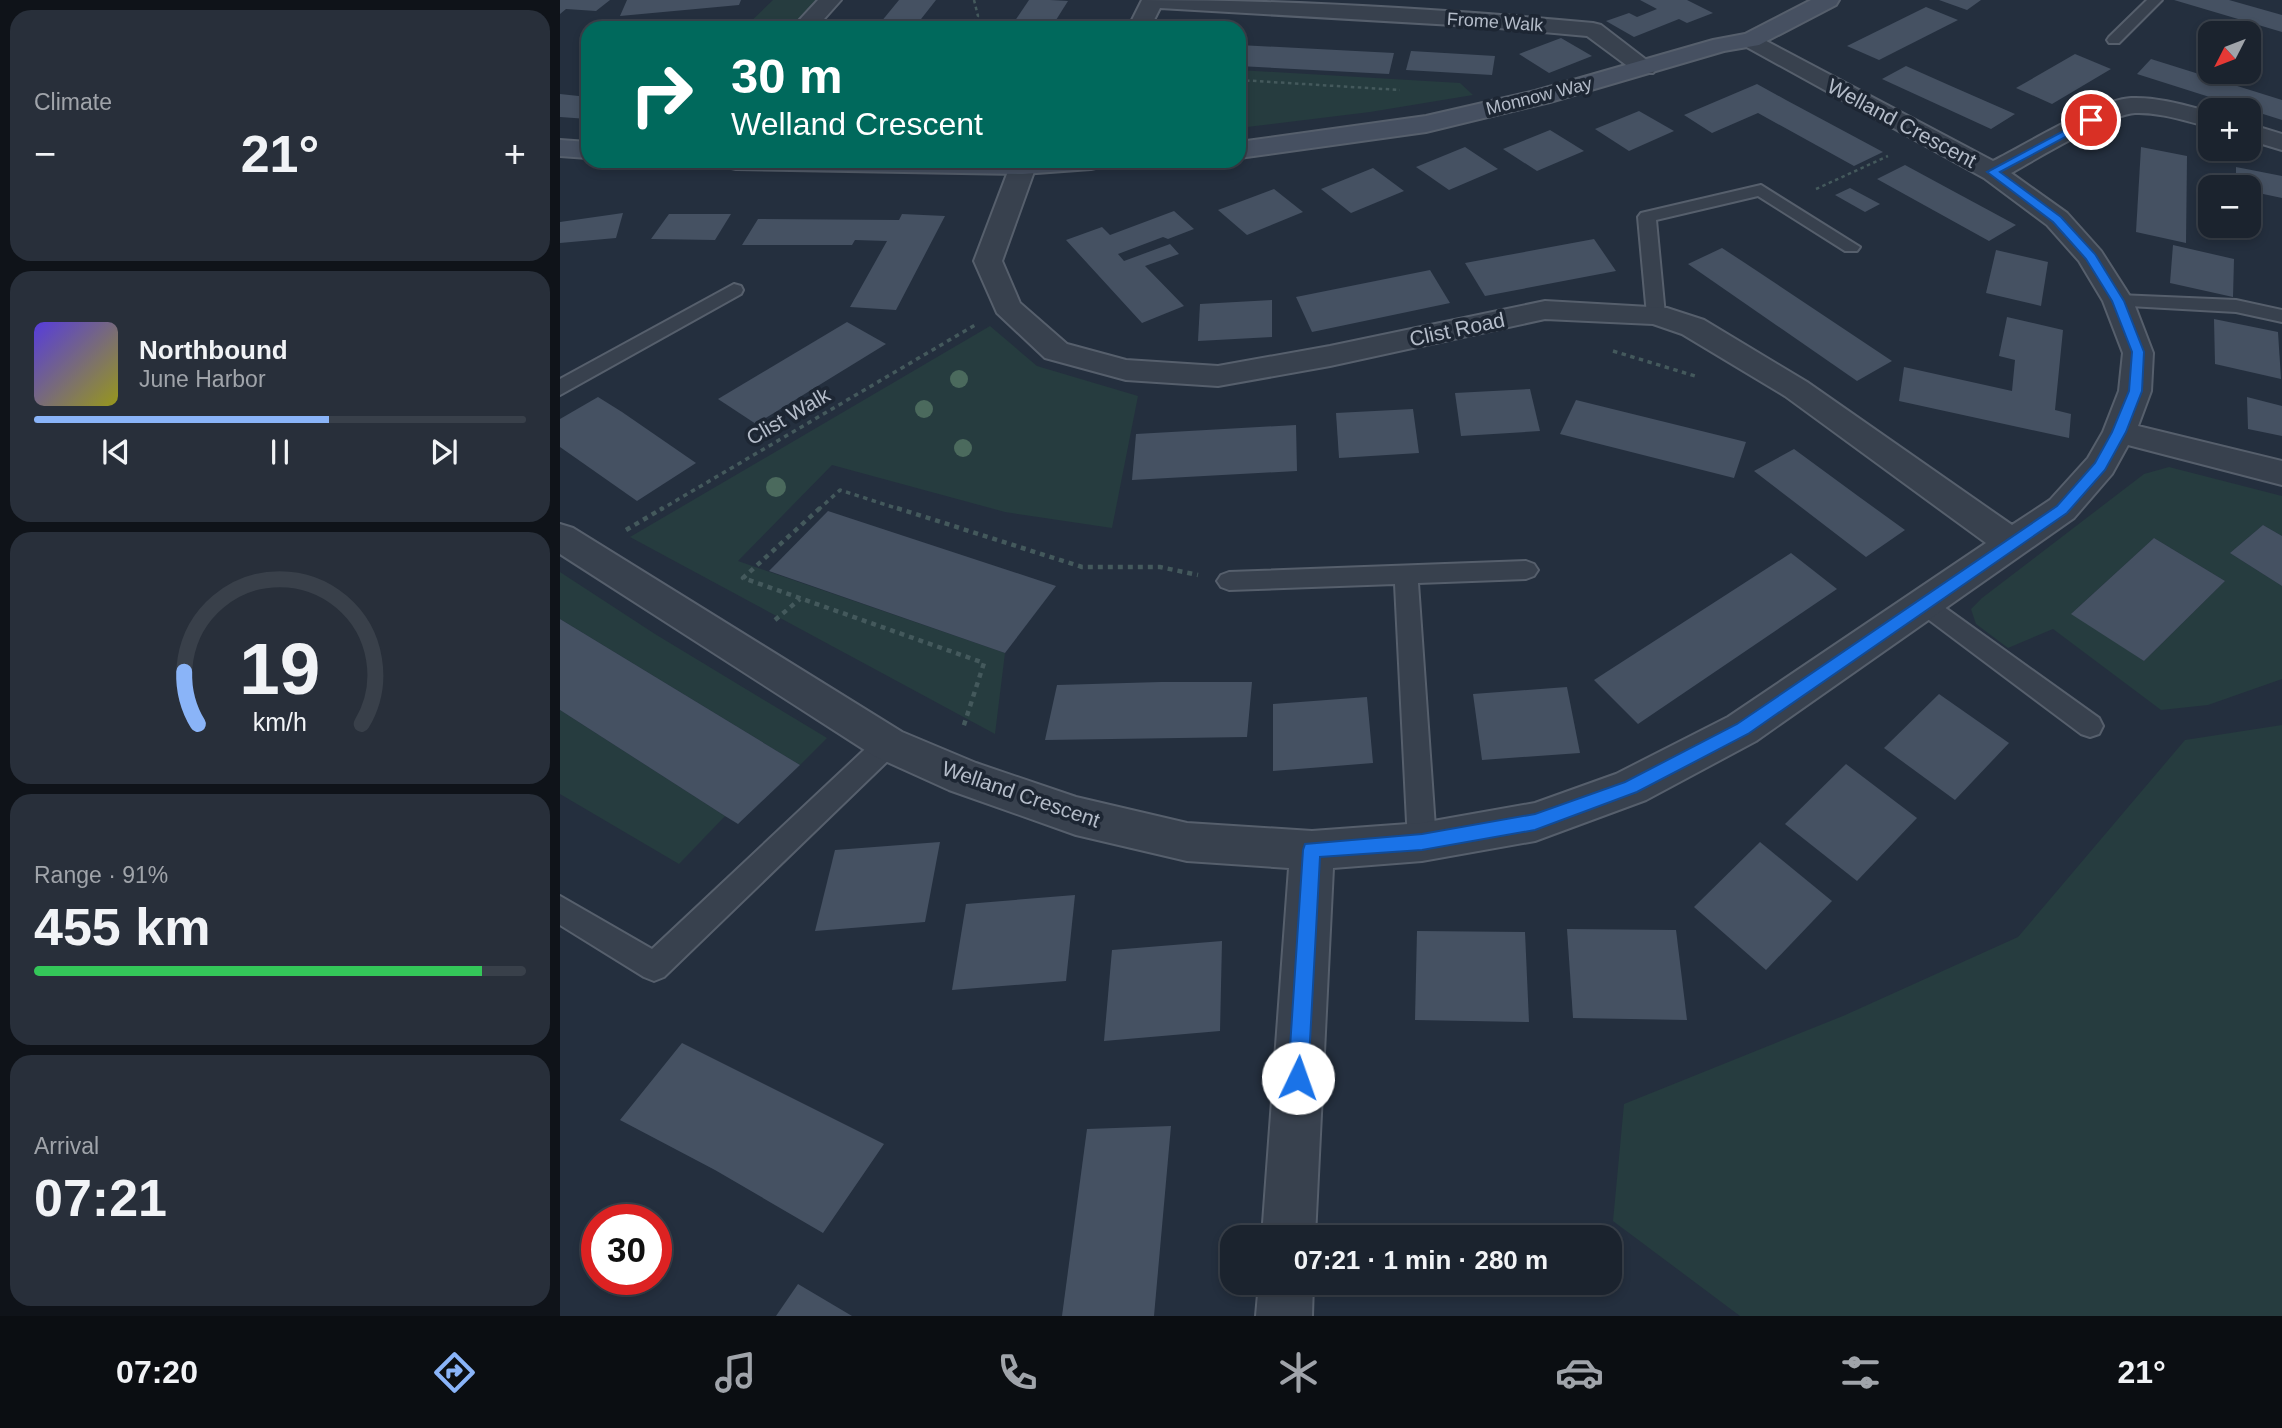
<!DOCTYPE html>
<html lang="en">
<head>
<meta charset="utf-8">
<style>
	body { margin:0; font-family:Arial,sans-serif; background:#282f3a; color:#f1f3f6; height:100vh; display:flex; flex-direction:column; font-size:26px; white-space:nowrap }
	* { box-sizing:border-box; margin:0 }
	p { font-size:23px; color:#a0a4aa }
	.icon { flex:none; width:38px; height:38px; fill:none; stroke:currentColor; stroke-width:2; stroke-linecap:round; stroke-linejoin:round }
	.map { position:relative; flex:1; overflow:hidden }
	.sheet { display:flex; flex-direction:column; gap:10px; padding:10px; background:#0f1319; width:560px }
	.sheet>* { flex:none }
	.hud { position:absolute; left:21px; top:21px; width:665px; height:147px; border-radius:21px; box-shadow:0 4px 10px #0003,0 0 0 2px #39404a; background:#00695c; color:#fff; overflow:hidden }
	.needle { width:46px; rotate:228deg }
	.tools { position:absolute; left:1638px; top:21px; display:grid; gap:14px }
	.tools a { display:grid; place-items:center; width:63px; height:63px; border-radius:14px; background:#1b232e; box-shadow:0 4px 10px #0003,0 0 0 2px #39404a; font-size:35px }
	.speed { position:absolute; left:21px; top:1204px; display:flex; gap:14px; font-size:35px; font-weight:700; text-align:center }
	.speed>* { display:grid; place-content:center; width:91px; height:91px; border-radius:50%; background:#1b232e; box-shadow:0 4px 10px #0003,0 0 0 2px #39404a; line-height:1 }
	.speed .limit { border:10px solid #d22; background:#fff; color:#111 }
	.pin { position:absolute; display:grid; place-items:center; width:60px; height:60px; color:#fff; margin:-30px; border:4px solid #fff; border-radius:50%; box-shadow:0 2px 7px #0007 }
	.me { position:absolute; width:77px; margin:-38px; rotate:3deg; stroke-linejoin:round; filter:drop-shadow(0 0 5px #0008) }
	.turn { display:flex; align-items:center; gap:24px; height:147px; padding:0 35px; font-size:32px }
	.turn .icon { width:91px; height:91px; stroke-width:2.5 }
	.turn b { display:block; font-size:49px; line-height:60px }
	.big { font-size:52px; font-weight:700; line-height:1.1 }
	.sheet .card { flex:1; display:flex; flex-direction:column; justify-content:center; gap:10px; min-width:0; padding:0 24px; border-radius:21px; background:#282f3a }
	.sheet .dial { align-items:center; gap:0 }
	.dial svg { height:182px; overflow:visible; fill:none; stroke:#39404a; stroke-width:7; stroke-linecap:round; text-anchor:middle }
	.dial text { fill:#f1f3f6; stroke:none }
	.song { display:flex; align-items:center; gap:21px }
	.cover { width:84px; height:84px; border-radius:10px; background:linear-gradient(135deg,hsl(250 70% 55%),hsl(60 70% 35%)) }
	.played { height:7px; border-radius:4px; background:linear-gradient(90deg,#8ab4f8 60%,#39404a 60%) }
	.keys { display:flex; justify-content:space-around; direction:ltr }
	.heat { display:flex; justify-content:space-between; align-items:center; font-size:38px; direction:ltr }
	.charge { height:10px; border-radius:5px; background:linear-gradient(90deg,#34c759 91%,#39404a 0) }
	.trip { position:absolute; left:660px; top:1225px; width:402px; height:70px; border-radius:21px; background:#1b232e; box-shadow:0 4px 10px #0003,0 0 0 2px #39404a; font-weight:700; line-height:70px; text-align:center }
	.tabs { display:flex; height:112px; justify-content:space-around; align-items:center; background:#0b0e12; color:#a0a4aa }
	.tabs .icon { width:49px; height:49px }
	.tabs .current { color:#8ab4f8 }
	.tabs b { font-size:32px; color:#f1f3f6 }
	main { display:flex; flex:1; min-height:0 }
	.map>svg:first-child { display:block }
	.green { fill:#263c3f; fill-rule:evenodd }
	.building { fill:#455162 }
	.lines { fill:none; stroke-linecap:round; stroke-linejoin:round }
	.lane-casing { stroke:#565f6c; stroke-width:4 }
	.street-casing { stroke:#565f6c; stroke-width:4 }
	.secondary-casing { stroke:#565f6c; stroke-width:4 }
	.path-far2 { stroke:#44595c; stroke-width:2.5; stroke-dasharray:3.5 3.5; stroke-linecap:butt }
	.path-far1 { stroke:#44595c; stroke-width:3.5; stroke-dasharray:4.5 4.5; stroke-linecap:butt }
	.path { stroke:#44595c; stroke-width:4.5; stroke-dasharray:5 5; stroke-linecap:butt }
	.lane { fill:#38414e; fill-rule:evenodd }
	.street { fill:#38414e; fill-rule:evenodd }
	.secondary { fill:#465061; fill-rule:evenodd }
	.tree { fill:#4b6a5d }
	.route { fill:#1a73e8; stroke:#114b97; stroke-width:2 }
	.labels { text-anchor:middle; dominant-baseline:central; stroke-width:7; stroke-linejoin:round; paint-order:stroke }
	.far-street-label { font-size:18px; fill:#b4bcc9; stroke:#1d2633 }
	.street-label { font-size:21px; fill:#b4bcc9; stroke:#1d2633 }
</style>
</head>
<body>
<main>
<section class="sheet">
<div class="card"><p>Climate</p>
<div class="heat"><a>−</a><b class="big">21°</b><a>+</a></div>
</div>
<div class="card">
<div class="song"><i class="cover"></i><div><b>Northbound</b><p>June Harbor</p></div></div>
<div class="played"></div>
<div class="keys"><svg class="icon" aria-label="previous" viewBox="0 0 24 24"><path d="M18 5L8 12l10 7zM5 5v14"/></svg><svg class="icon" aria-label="pause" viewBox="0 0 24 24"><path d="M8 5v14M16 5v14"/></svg><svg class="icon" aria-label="next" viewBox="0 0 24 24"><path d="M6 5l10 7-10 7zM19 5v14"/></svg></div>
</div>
<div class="card dial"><svg viewBox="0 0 100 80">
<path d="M14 69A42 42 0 1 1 86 69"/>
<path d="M14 69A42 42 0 0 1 8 46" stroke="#8ab4f8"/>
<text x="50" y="56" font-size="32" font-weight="700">19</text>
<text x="50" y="72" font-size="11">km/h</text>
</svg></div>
<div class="card"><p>Range · 91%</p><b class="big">455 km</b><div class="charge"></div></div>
<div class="card"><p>Arrival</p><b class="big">07:21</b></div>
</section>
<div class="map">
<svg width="1722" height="1316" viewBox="0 0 1722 1316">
	<rect width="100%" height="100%" fill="#242f3e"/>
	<g class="green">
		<polygon points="213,0 258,0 230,28 184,28"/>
		<polygon points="679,70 900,83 913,95 810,112 679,128"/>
		<polygon points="430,326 477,366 578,396 552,528 445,512 272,465 178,561 445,653 435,734 70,537"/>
		<path d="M1609,467l113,29v40l-19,-11 -33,28 52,33v93l-74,26 -47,5 -108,-81 -45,19 -32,-24 -5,-15 11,-11 162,-124zM1594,538l71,43 -81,80 -72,-48z"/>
		<polygon points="0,572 95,634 267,738 240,765 0,619"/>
		<polygon points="0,710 165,816 119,864 0,794"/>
		<polygon points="1722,725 1722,1316 1180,1316 1053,1221 1064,1104 1283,1016 1458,937 1625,740"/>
	</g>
	<g class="building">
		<polygon points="0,0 50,0 36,11 6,9 0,14"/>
		<polygon points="67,0 181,0 179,5 60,16"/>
		<polygon points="376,0 354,28 316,28 339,0"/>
		<polygon points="469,0 490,0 508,1 491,28 450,28"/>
		<polygon points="1080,0 1127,0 1153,13 1127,23 1119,19 1074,37 1046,21 1069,13 1077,17 1097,9"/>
		<polygon points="1379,0 1421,0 1407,10"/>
		<polygon points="1614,0 1669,0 1722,15 1722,32"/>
		<polygon points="1366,7 1398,20 1319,60 1287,46"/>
		<polygon points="1001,38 1032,56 989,73 959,54"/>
		<polygon points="679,45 834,53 829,74 679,66"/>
		<polygon points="851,51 935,56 932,75 846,70"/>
		<polygon points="1515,54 1551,69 1492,104 1456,88"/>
		<polygon points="1591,59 1722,100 1722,120 1577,74"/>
		<polygon points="1346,66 1391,86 1455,114 1431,129 1322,79"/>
		<polygon points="1197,84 1226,100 1323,152 1294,166 1198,113 1152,133 1124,115"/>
		<polygon points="0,94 28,97 28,119 0,117"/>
		<polygon points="1079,111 1114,131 1069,151 1035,129"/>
		<polygon points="990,130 1024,151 977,171 943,149"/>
		<polygon points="905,147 938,169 889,190 856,167"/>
		<polygon points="1581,147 1627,156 1626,243 1576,232"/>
		<polygon points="1345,165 1393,191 1456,225 1429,241 1317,179"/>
		<polygon points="1676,167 1722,176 1722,198 1689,191 1689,187 1676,187"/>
		<polygon points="813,168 844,191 791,213 761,189"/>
		<polygon points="1290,188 1320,204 1305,212 1275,195"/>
		<polygon points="714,189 743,212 687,235 658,210"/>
		<polygon points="614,211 634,229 608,239 603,237 558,254 564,261 610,244 619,254 585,266 624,306 582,323 506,240 542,227 550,235"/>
		<polygon points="63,213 56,238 0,243 0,222"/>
		<polygon points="109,214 171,214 155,240 91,239"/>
		<polygon points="342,214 385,216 336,310 290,307 327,241 295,240 292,245 182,245 198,219 339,220"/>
		<polygon points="1034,239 1056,271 925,296 905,263"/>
		<polygon points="1613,245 1674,259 1673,297 1610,283"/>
		<polygon points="1162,248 1185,263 1332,361 1297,381 1128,264"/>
		<polygon points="1436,250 1488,262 1481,306 1426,293"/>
		<polygon points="870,270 890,303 752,332 736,297"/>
		<polygon points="712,300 712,337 638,341 640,304"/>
		<polygon points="1447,317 1503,330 1495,410 1511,414 1509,438 1339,401 1344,367 1452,391 1455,360 1439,356"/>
		<polygon points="1654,319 1718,332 1721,379 1655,364"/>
		<polygon points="287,322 326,344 196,424 158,399"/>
		<polygon points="970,389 980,431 901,436 895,393"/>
		<polygon points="38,397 62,412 136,463 77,501 0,447 0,419"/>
		<polygon points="1687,397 1722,406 1722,436 1688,429"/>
		<polygon points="1016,400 1186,442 1174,478 1000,434"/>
		<polygon points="853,409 859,453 779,458 776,413"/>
		<polygon points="736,425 737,471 572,480 576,434"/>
		<polygon points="1234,449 1298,496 1345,530 1306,557 1194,471"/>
		<polygon points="268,511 496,586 445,653 209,571"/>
		<polygon points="1703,525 1722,536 1722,586 1670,553"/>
		<polygon points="1594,538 1665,581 1584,661 1511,614"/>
		<polygon points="1231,553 1277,589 1078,724 1034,680"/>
		<polygon points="0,619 240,765 178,824 165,816 0,710"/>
		<polygon points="601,682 692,682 687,737 485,740 497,685"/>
		<polygon points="1007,687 1020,753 922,760 913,694"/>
		<polygon points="1379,694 1449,743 1395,800 1324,748"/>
		<polygon points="807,697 813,763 713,771 713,704"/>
		<polygon points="1286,764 1357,818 1297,881 1225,824"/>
		<polygon points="380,842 365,922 255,931 275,850"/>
		<polygon points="1200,842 1272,901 1206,970 1134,907"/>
		<polygon points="515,895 506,981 392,990 406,904"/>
		<polygon points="1007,929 1116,930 1127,1020 1013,1018"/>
		<polygon points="857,931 965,932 969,1022 855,1020"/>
		<polygon points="662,941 660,1031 544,1041 552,950"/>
		<polygon points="122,1043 324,1144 263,1233 155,1170 60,1120"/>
		<polygon points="611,1126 594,1316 502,1316 527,1129"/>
		<polygon points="238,1284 292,1316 216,1316"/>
	</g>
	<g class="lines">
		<defs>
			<g id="lane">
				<polygon points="1587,0 1602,0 1559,43 1549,43 1547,40 1549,37"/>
				<polygon points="1201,185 1300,247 1297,251 1285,251 1198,196 1096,220 1105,315 1103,319 1089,319 1087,315 1078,217 1081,213"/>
				<polygon points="174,284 181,286 183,290 181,294 0,395 0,379"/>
				<polygon points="1558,295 1676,300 1722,310 1722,322 1676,312 1551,305 1549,301"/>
				<polygon points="966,561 974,564 978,570 974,576 966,579 858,583 876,842 872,851 862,854 852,851 848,842 835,584 669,590 661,587 657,581 661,575 669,572"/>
				<polygon points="1365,596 1373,599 1539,718 1543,726 1539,734 1530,737 1521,734 1357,611 1353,605 1357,599"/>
				<polygon points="328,733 337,736 341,744 337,752 104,977 94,981 84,977 0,925 0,896 92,949 319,736"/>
			</g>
			<g id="street">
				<polygon points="258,0 281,0 256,28 232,28"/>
				<path d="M582,0c151,0 301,9 451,23l8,2 56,43 -4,5h-16l-50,-37 -99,-9 -328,-19 -10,20h-22z"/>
				<path d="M1191,33l242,128c30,-15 107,-62 138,-63 27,-1 53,7 79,14v15c-25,-6 -49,-15 -75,-14 -24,1 -99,46 -124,60l56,40 34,38 32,50 20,52 -2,38 -13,35 144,35v24l-154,-40 -16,29 -38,44 -318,223 -110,59 -111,41 -113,20 -89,7 -18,369h-53l27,-369 -102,-7 -111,-26 -127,-45 -75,-34 -314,-202v-30l13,4 329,204 74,31 100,34 111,26 125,8 110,-8 113,-20 81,-29 112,-57 258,-174 -201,-147 -103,-62 -29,-10 -108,-5 -215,47 -112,20 -92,-6 -81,-22 -48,-45 -23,-52 36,-95 3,-5h20l3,5 -34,95 18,42 47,41 59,16 92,6 112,-20 215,-45 122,7 37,12 103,62 205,143 38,-25 38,-42 15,-26 16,-41 4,-38 -20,-52 -24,-40 -32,-36 -63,-47 -241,-133 -3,-5 3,-5z"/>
				<polygon points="1689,124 1722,134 1722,150 1689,140"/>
				<polygon points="699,1283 753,1283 752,1316 696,1316"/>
			</g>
			<g id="secondary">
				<polygon points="1251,0 1279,0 1276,5 1199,45 1164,51 990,102 866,132 679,158 679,142 866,116 975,91 1153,40 1185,34"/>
				<polygon points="0,140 28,142 28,158 0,156"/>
				<polygon points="163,161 544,161 540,167 531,169 463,174 176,169 167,167"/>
			</g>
		</defs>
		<use href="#lane" class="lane-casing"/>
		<use href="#street" class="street-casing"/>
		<use href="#secondary" class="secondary-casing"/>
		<g class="path-far2">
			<polyline points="409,28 418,16 414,0"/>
			<polyline points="679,80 840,90"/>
			<polyline points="1256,189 1328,156"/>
		</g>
		<g class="path-far1">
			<polyline points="1053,351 1135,376"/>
			<polyline points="100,510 415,325"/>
			<polyline points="258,510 280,490 342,510"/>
		</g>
		<g class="path">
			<polyline points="260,508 183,578 424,663 403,728"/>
			<polyline points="337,508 522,567 600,567 638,575"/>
			<polyline points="66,530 103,508"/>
			<polyline points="215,620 240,599"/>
		</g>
		<use href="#lane" class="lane"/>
		<use href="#street" class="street"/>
		<use href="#secondary" class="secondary"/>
	</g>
	<g class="tree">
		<circle cx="399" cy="379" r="9"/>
		<circle cx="364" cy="409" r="9"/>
		<circle cx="403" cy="448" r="9"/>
		<circle cx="216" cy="487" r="10"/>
	</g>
	<polygon class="route" points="1528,118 1537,120 1440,172 1501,217 1535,254 1564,301 1584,352 1582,391 1566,432 1545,470 1507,513 1188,734 1077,792 975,830 862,850 760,857 748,1078 745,1085 738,1088 731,1085 728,1078 743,850 745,844 862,834 975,814 1065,782 1177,724 1497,506 1535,463 1552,432 1569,391 1572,352 1552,301 1526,259 1493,222 1427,172"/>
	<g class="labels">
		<g class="far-street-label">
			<text transform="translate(935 22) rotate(4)">Frome Walk</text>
			<text transform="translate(979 96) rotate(-14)">Monnow Way</text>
		</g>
		<g class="street-label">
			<text transform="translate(1342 123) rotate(28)">Welland Crescent</text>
			<text transform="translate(897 329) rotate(-12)">Clist Road</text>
			<text transform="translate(228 416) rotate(-30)">Clist Walk</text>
			<text transform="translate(461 794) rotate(19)">Welland Crescent</text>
		</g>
	</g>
</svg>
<div class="tools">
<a><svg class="needle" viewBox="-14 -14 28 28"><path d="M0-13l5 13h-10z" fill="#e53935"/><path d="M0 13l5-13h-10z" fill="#a0a4aa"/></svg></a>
<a>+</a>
<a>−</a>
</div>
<div class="speed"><div class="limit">30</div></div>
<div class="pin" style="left:1531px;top:120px;background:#d93025"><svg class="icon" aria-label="arrive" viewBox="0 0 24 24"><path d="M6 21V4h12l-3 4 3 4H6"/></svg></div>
<svg class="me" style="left:738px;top:1078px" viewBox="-20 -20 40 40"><circle r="19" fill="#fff"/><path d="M0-13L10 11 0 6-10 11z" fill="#1a73e8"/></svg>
<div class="trip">07:21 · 1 min · 280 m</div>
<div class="hud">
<div class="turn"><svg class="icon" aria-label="right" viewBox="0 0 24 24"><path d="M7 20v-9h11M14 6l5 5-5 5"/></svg><div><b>30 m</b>Welland Crescent</div></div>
</div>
</div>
</main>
<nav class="tabs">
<b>07:20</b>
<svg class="icon current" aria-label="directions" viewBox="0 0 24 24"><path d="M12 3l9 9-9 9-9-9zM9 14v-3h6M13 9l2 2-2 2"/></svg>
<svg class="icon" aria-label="music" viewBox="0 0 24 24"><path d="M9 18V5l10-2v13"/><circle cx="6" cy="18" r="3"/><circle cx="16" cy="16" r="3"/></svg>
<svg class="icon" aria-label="phone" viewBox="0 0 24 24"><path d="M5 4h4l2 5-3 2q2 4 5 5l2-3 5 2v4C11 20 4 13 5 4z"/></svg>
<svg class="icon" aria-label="climate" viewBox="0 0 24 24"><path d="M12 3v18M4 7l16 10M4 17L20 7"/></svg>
<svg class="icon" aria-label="car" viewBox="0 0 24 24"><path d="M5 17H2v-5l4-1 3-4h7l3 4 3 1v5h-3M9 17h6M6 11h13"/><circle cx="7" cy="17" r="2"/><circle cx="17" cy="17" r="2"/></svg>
<svg class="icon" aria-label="filters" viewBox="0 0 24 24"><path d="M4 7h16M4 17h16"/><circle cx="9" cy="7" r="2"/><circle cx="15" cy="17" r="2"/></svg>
<b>21°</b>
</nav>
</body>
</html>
